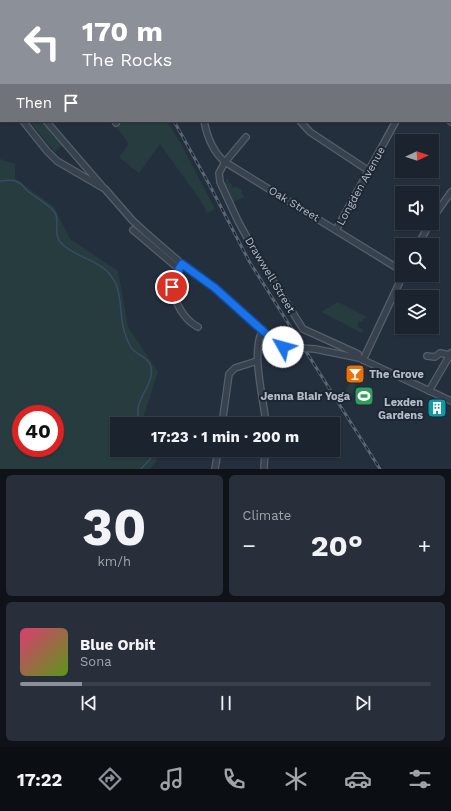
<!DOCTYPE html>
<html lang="en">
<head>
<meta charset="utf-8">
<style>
	body { margin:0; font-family:"Work Sans",sans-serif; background:#282f3a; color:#f1f3f6; height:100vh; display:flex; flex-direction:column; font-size:15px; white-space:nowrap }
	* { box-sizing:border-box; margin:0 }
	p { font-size:13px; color:#a0a4aa }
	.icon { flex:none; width:22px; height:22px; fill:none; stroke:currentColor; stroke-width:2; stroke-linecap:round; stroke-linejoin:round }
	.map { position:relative; height:469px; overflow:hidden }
	.side { display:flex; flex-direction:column; gap:6px; padding:6px; background:#0f1319; flex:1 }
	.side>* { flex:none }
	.hud { position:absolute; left:0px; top:0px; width:451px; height:122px; box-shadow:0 1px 3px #0004,0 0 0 1px #39404a; background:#8c9099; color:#fff; overflow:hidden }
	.needle { width:26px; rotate:87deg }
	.buttons { position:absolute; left:395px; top:134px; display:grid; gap:8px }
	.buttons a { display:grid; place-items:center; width:44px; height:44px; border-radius:0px; background:#1b232e; box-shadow:0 1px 3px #0004,0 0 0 1px #39404a; font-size:20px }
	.speed { position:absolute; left:12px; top:405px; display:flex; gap:8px; font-size:20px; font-weight:700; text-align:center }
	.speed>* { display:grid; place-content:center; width:52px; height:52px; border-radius:50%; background:#1b232e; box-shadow:0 1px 3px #0004,0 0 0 1px #39404a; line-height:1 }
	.speed .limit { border:6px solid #d22; background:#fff; color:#111 }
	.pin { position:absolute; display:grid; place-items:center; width:34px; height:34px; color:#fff; margin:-17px; border:2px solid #fff; border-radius:50%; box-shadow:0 1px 4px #0007 }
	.me { position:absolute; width:44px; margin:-22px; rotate:308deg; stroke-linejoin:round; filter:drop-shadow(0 0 3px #0008) }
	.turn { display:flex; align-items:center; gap:14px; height:84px; padding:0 16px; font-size:18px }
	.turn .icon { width:52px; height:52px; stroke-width:2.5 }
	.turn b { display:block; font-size:28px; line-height:34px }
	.then { display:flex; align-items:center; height:38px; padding:0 16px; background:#0003; gap:8px; font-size:15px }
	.big { font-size:30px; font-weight:700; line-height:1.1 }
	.side .widget { flex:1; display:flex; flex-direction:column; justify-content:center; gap:6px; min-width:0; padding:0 14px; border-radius:6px; background:#282f3a }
	.side .dial { align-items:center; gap:0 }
	.dial b { font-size:52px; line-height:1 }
	.song { display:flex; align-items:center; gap:12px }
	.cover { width:48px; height:48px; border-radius:6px; background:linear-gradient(135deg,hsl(340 70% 55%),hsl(90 70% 35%)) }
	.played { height:4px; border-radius:2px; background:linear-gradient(90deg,#8c9099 15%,#39404a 15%) }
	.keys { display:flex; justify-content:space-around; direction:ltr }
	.heat { display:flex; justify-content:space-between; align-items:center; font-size:22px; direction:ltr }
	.side .tiles { flex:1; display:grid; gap:6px; grid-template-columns:1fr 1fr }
	.widget:last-child { grid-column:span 2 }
	.trip { position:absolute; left:110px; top:417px; width:230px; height:40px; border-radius:0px; background:#1b232e; box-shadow:0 1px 3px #0004,0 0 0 1px #39404a; font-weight:700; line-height:40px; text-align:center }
	.dock { display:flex; height:64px; justify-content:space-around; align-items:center; background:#0b0e12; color:#a0a4aa }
	.dock .icon { width:28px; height:28px }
	.dock .selected { color:#8c9099 }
	.dock b { font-size:18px; color:#f1f3f6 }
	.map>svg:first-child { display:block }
	.green { fill:#263c3f; fill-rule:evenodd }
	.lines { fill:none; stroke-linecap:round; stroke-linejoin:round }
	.stream { stroke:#394c67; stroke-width:1.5 }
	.minor-casing { stroke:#565f6c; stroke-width:8 }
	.minor { stroke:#38414e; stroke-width:5.5 }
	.rail-casing { stroke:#5a6575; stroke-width:3 }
	.rail { stroke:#1d2633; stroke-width:1.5; stroke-dasharray:4.5; stroke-linecap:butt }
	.minor-bridge-casing { stroke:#565f6c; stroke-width:8; stroke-linecap:butt }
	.minor-bridge { stroke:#38414e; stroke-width:5.5 }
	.route-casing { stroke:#114b97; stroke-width:10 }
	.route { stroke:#1a73e8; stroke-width:7 }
	.labels { text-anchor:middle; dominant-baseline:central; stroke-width:4; stroke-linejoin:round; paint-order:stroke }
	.street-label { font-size:11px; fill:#b4bcc9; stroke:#1d2633 }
	.poi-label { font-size:11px; font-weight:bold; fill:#b4bcc9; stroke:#1d2633; text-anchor:end }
</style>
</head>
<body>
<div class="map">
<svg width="451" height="469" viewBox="0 0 451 469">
	<rect width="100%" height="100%" fill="#242f3e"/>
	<g class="green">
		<polygon points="111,0 265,0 112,1"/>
		<polygon points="31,121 42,121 62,145 55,152 30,122"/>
		<polygon points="117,121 167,121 181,144 215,209 207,213 201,201 160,144 139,173 119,157 129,144 115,125"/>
		<path d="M0,159l15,5v14l39,29 16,32 48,32 10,56 30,45 -14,43 4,9h-31v26h40l-1,12 -6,7h-150zM21,414h34v34h-34z"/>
		<polygon points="227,178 229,179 228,182 232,184 231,187 234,188 235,186 242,190 241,193 245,197 233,202 225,184"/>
		<polygon points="338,302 367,317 366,319 364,318 362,322 359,321 357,326 363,330 362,333 321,312"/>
		<polygon points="350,380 357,382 349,403 344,397"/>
	</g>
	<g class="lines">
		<g class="stream">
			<path d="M0,181c6,-1 13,-2 18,1 4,2 7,7 11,10 7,6 25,15 27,23 3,11 -3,21 6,29 17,16 41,15 53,38 6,12 5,25 7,38 1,9 4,18 8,26 5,9 19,11 21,21 4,21 -22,34 -10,57"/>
			<polyline points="141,469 151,458 153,450"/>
		</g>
		<defs>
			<g id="minor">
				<polyline points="50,0 51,1"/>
				<polyline points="296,1 297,0"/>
				<polyline points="392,1 393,0"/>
				<polyline points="450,21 451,20"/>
				<polyline points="450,47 451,47"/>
				<polyline points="0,73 1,74"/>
				<polyline points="0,105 1,106"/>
				<polyline points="23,121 47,151 57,161 105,189 132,220 145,232 182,264 215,288 272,339 283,347"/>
				<polyline points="46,121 102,186"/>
				<polyline points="115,121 116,123"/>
				<path d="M204,121c3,15 9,31 21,41l177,109"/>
				<polyline points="300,121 310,132 369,171"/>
				<polyline points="450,121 451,122"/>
				<polyline points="246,137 225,162 219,173 220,182 238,221 255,252 303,329 358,354 359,358"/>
				<polyline points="432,219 451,192"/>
				<polyline points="133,230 179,269"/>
				<polyline points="336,230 396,121"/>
				<polyline points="418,245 430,223"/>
				<path d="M182,264c-11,16 -12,28 -2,45 4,7 10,14 18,18"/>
				<path d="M263,330c-13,20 1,70 3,94"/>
				<polyline points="315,349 359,358 451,401"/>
				<polyline points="427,356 435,357 440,353 450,355"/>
				<polyline points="363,360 403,275"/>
				<polyline points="429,391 451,353"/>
				<polyline points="222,424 229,374 235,368 257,361"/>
				<polyline points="215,469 218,450"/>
				<polyline points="264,469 265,450"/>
			</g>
		</defs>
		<use href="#minor" class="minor-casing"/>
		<use href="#minor" class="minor"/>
		<defs>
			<g id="rail">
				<polyline points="102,0 103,1"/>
				<polyline points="174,121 209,184 249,261 380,469"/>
			</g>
		</defs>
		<use href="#rail" class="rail-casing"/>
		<use href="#rail" class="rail"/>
		<defs>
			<polyline id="minor-bridge" points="283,347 315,349"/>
		</defs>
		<use href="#minor-bridge" class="minor-bridge-casing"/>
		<use href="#minor-bridge" class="minor-bridge"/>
	</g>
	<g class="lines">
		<defs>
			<polyline id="route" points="172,287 179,269 182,264 215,288 272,339 283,347"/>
		</defs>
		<use href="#route" class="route-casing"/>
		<use href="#route" class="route"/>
	</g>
	<defs>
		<symbol id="bar-square" viewBox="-11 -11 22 22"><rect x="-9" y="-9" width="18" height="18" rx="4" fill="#e8710a" stroke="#1d2633"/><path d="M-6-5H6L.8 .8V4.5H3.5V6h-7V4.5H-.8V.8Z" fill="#fff"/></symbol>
		<symbol id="stadium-square" viewBox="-11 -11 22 22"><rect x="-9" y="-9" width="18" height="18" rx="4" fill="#2e9e5b" stroke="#1d2633"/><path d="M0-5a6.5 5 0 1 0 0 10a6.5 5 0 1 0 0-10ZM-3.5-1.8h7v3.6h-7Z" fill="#fff"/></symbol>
		<symbol id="building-square" viewBox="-11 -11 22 22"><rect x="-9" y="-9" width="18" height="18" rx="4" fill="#0f9aa8" stroke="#1d2633"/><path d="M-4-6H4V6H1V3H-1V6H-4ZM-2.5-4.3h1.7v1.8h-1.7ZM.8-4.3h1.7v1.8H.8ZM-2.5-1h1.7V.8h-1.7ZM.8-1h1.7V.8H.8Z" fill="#fff"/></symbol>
	</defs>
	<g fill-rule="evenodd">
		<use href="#bar-square" x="344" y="363" width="22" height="22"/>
		<use href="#stadium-square" x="353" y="385" width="22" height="22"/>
		<use href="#building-square" x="426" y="397" width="22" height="22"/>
	</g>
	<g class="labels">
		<g class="street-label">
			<text transform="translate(361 186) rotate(-61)">Longden Avenue</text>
			<text transform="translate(294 204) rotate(31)">Oak Street</text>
			<text transform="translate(270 275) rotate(59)">Drawwell Street</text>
		</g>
		<g class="poi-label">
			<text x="369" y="374" text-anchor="start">The Grove</text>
			<text x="350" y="396">Jenna Blair Yoga</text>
			<text x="423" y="402">Lexden<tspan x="423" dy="13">Gardens</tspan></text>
		</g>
	</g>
</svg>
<div class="buttons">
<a><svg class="needle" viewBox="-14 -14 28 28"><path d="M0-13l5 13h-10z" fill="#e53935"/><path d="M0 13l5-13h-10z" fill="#a0a4aa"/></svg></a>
<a><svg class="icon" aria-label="sound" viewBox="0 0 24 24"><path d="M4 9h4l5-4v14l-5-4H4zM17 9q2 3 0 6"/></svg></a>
<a><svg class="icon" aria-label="search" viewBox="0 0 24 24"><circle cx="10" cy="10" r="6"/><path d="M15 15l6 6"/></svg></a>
<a><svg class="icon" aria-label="layers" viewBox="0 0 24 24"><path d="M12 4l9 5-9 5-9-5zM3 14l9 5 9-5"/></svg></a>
</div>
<div class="speed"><div class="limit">40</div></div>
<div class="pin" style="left:172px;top:287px;background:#d93025"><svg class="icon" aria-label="arrive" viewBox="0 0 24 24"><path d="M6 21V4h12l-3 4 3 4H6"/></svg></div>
<svg class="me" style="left:283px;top:347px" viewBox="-20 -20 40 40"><circle r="19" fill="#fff"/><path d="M0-13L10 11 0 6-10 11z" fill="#1a73e8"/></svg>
<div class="trip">17:23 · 1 min · 200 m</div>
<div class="hud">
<div class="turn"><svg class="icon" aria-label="left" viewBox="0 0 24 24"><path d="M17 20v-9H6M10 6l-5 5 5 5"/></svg><div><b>170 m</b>The Rocks</div></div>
<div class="then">Then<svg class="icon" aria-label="arrive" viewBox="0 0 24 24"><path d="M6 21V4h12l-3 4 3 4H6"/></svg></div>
</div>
</div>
<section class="side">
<div class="tiles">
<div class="widget dial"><b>30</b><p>km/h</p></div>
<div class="widget"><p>Climate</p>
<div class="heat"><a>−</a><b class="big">20°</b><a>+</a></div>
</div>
<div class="widget">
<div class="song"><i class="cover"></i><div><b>Blue Orbit</b><p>Sona</p></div></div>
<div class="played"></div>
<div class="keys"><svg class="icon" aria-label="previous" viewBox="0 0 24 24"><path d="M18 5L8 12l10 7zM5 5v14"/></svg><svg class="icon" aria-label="pause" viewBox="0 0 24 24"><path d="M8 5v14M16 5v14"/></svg><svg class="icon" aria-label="next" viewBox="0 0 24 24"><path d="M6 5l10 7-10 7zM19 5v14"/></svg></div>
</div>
</div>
</section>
<nav class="dock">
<b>17:22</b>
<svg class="icon selected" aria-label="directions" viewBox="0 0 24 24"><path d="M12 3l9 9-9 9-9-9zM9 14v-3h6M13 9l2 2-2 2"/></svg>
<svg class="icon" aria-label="music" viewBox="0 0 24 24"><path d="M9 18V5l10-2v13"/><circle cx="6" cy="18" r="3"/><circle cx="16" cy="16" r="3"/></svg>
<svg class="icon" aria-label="phone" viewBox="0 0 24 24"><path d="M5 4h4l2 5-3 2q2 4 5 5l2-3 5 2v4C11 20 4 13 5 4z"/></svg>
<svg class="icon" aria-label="climate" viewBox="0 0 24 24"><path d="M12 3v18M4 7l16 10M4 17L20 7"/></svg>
<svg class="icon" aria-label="car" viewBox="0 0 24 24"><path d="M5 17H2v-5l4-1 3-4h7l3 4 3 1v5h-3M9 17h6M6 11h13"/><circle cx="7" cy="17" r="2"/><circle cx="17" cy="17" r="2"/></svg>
<svg class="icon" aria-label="filters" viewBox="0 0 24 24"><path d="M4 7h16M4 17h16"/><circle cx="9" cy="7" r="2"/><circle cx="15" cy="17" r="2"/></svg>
</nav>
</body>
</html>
